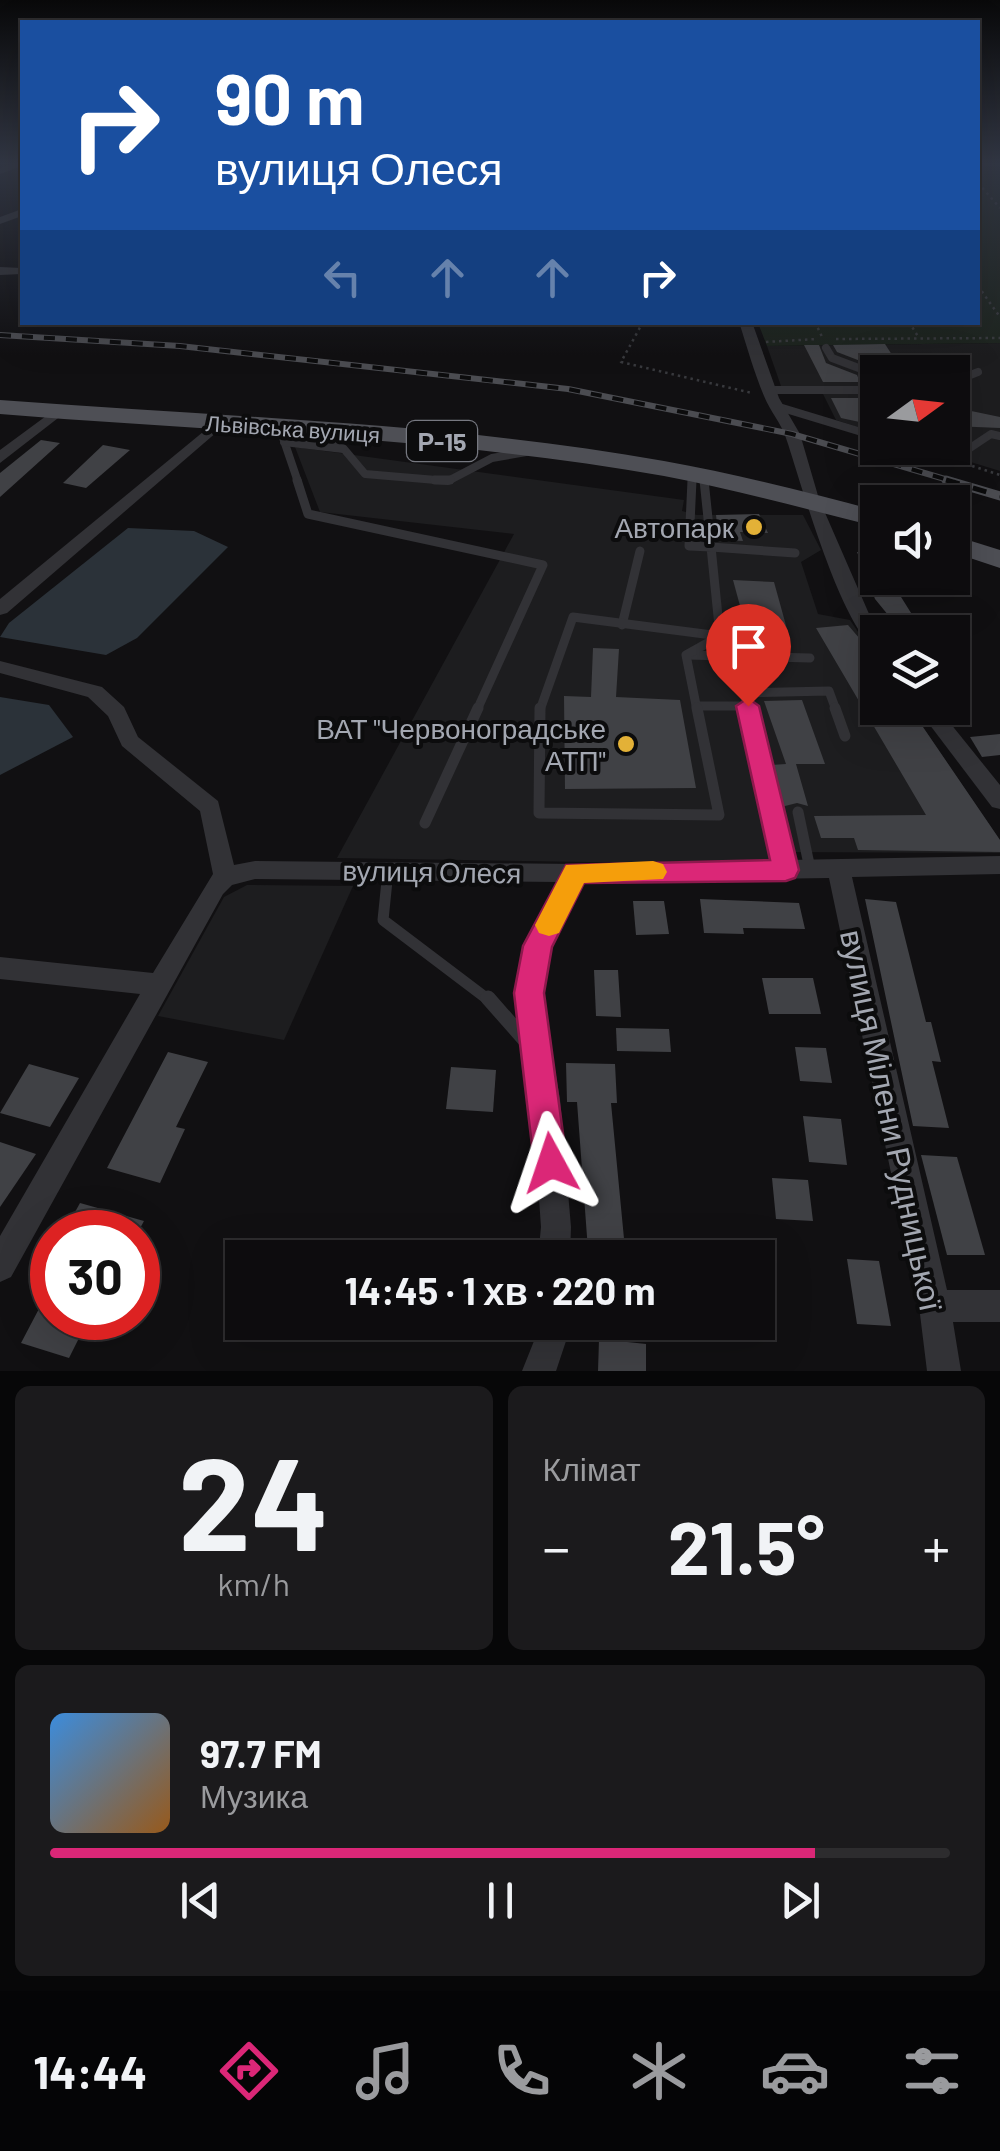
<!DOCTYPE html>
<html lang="uk">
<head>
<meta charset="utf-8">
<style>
	body { margin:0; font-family:Barlow,sans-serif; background:#1b1a1c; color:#f1f3f6; height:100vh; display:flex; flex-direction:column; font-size:38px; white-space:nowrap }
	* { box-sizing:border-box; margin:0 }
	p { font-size:32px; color:#9a9b9e }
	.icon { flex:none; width:55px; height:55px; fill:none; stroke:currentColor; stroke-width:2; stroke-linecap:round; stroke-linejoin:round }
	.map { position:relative; height:1371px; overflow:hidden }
	.side { display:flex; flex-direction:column; gap:15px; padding:15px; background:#070708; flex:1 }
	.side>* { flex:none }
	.hud { position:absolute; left:20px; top:20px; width:960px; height:305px; border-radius:0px; box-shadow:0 10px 40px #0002,0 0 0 2px #2d2c2e; background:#1a4fa0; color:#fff; overflow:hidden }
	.needle { width:65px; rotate:75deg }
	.buttons { position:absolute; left:860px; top:355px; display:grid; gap:20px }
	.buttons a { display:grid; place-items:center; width:110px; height:110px; border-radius:0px; background:#0d0c0e; box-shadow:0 10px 40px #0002,0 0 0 2px #2d2c2e; font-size:50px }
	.speed { position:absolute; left:30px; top:1210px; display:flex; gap:20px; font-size:50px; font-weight:700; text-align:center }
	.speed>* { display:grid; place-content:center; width:130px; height:130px; border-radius:50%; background:#0d0c0e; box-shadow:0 10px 40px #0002,0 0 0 2px #2d2c2e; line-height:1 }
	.speed .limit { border:15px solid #d22; background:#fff; color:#111 }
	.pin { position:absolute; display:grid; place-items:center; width:85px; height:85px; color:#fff; margin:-102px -42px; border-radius:50% 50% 50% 0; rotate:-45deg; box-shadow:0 0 10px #0007 }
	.pin .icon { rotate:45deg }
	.me { position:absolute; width:110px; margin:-55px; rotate:355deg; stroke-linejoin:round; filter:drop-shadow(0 0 8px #0008) }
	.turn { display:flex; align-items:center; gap:35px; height:210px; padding:0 30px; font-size:45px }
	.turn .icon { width:130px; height:130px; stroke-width:2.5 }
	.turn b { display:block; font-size:70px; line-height:85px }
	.lanes { display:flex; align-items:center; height:95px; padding:0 30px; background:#0003; justify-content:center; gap:50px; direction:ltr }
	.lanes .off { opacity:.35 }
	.big { font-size:75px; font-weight:700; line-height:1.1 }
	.side .tile { flex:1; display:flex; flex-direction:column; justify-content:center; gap:15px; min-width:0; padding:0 35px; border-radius:15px; background:#1b1a1c }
	.side .dial { align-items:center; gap:0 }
	.dial b { font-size:130px; line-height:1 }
	.song { display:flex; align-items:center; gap:30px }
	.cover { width:120px; height:120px; border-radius:15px; background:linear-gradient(135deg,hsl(210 70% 55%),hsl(30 70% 35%)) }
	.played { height:10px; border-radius:5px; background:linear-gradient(90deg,#db2777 85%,#2d2c2e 85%) }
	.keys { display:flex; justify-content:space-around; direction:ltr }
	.heat { display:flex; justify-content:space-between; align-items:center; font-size:55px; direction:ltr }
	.side .tiles { flex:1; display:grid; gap:15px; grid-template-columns:1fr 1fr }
	.tile:last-child { grid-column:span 2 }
	.trip { position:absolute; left:225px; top:1240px; width:550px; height:100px; border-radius:0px; background:#0d0c0e; box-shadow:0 10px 40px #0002,0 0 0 2px #2d2c2e; font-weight:700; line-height:100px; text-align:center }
	.dock { display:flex; height:160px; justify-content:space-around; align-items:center; background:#050506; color:#9a9b9e }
	.dock .icon { width:70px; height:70px }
	.dock .selected { color:#db2777 }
	.dock b { font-size:45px; color:#f1f3f6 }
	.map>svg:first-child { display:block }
	.built { fill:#1d1d1f }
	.green { fill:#1d241e }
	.water { fill:#2b3239 }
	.building { fill:#404145 }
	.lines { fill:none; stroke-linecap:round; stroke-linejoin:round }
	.path { stroke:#38393d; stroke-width:2.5; stroke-dasharray:2.5 4; stroke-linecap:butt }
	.service-far3 { stroke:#323236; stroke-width:8 }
	.service-far2 { stroke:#323236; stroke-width:9 }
	.service-far1 { stroke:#323236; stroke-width:11 }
	.service { stroke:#323236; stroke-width:15 }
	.minor { fill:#323236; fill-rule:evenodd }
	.primary { fill:#4e4f55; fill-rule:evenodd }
	.rail-far1-casing { stroke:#4b4c51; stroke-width:6 }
	.rail-casing { stroke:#4b4c51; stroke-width:9 }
	.rail-far1 { stroke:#0c0c0d; stroke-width:4; stroke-dasharray:11; stroke-linecap:butt }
	.rail { stroke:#0c0c0d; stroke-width:5; stroke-dasharray:14; stroke-linecap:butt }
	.route { fill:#db2777; stroke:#8e194d; stroke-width:2.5 }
	.slow { fill:#f59e0b }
	.poi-dot { fill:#e3b137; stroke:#0c0c0d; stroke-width:4 }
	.labels { text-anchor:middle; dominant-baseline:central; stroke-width:8; stroke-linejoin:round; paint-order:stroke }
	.far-street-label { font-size:22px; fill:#a3a7b1; stroke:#0c0c0d }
	.shield { fill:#0c0c0d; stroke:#767880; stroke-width:2.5 }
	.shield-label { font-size:25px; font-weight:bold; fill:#a3a7b1 }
	.poi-label { font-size:28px; fill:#a3a7b1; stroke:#0c0c0d; text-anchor:end }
	.street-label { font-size:28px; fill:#a3a7b1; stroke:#0c0c0d }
	.near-street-label { font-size:32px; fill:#a3a7b1; stroke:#0c0c0d }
</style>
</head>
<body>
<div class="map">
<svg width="1000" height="1371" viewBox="0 0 1000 1371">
	<rect width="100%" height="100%" fill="#111012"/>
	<g class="built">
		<polygon points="1000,343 1000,471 925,448 952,448 952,372 878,372 877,433 836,420 819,386 781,386 767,346"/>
		<polygon points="295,447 684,500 682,511 697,515 803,515 821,550 801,562 818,614 850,620 877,660 878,708 910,708 1000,840 1000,853 773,852 776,865 337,858 514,534 320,512"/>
		<polygon points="247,885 353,886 284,1040 158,1016 224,897"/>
	</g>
	<polygon class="green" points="978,163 1000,163 1000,343 767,346 758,323 978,322"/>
	<g class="water">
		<polygon points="128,528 194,531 228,547 137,638 106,655 0,637 9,623"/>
		<polygon points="0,697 49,705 73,737 0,775"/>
	</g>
	<g class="building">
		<polygon points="885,344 896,361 863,362 837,352 833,345"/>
		<polygon points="804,345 819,345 826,363 857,375 860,382 823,382"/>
		<polygon points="831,398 878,398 878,426 841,418"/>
		<polygon points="952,407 1000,417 1000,428 952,426"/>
		<polygon points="41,440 60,443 0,497 0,473"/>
		<polygon points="103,445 130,450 86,488 63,483"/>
		<polygon points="759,514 768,533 740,532 743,541 726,540 724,533 718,533 716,515"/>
		<polygon points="857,552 878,552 878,581 891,581 923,632 902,632 875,599"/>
		<polygon points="733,580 774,582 790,640 749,639"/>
		<polygon points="848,625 878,660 878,708 910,708 1000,840 1000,852 858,850 854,838 821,838 814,816 926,815 816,628"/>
		<polygon points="593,648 619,649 616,697 680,700 696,788 565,789 564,696 591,697"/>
		<polygon points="802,700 825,764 796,764 808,806 797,803 781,807 771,765 786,764 764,701"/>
		<polygon points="1000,734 1000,755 982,757 970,737"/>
		<polygon points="700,899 799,903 805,929 743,928 744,934 704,933"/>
		<polygon points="865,899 896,902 926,1022 931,1022 941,1062 932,1061 949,1128 913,1126"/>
		<polygon points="633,901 664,901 669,934 636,935"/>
		<polygon points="594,970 618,970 621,1017 596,1016"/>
		<polygon points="762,978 813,978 821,1014 769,1014"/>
		<polygon points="616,1028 669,1029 671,1052 617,1051"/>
		<polygon points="795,1047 826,1048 832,1083 800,1081"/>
		<polygon points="168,1052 208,1062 176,1127 185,1129 160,1183 107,1168"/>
		<polygon points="566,1063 615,1064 617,1103 611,1103 625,1249 588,1250 577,1102 567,1102"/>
		<polygon points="29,1064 79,1078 50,1127 0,1113"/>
		<polygon points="451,1067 496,1070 493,1112 446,1109"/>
		<polygon points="803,1116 841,1119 847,1165 809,1162"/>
		<polygon points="0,1142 36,1154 0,1207"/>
		<polygon points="921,1155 957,1157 985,1255 947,1255"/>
		<polygon points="772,1178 808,1180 813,1221 776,1219"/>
		<polygon points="80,1203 144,1221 138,1232 64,1232"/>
		<polygon points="847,1259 879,1261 891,1326 857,1324"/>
		<polygon points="52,1284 52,1318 89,1318 69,1358 21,1343"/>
		<polygon points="599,1339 646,1344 646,1371 598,1371"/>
	</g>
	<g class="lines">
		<g class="path">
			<polyline points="978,164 1000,165"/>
			<polyline points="978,183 1000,208"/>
			<polyline points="978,286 1000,317"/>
			<polyline points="643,322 621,362 752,393"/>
			<polyline points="815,322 823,339"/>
			<polyline points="909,322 919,338"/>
			<polyline points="836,339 1000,338"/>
			<polyline points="766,342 817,339"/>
			<polyline points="966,464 1000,475"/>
		</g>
		<g class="service-far3">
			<polyline points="826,348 832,358 864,370 876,390"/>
			<polyline points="952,382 978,372"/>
			<polyline points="770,390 878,390"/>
			<polyline points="779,407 878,437"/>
			<polyline points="279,426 298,482"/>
			<polyline points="318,430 344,449 365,474 448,481 492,458 526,452"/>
			<polyline points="284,442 343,449"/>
			<polyline points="912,448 952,460 991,434 1000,436"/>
			<polyline points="703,475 704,482"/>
			<polyline points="692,482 692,473"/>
		</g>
		<g class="service-far2">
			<polyline points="297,480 308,514 543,565 477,710"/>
			<polyline points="435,480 450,480"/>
			<polyline points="692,480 689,546 711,547 720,636"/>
			<polyline points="704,480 711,547 795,553"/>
			<polyline points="622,625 640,551"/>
			<polyline points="687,655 810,658"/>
			<polyline points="696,706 747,706 744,693 829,691 836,710"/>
			<polyline points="747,706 748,710"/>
			<polyline points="540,710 573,617 720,636"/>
			<polyline points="697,710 686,655 720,636"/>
		</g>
		<g class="service-far1">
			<polyline points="540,708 539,813 719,815 697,708"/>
			<polyline points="747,708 786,870"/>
			<polyline points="835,708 845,736"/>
			<polyline points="798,812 810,869"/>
			<polyline points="425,823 478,708"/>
			<polyline points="388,871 383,920 490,1001"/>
		</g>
		<polyline class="service" points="488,998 532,1048"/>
		<g class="minor">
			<polygon points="12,163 22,163 22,166 0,174 0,168"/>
			<polygon points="22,209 22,216 0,224 0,217"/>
			<polygon points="0,267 22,268 22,274 0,275"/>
			<path d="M739,322h13l27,76 21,36 19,65 54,124 7,9 -2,17c-35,-13 -79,-173 -92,-211 -5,-15 -16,-27 -22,-42 -10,-24 -17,-49 -25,-74z"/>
			<polygon points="57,408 64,412 62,415 0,463 0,450"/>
			<polygon points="220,418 227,422 225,425 7,613 0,615 0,599"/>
			<polygon points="0,661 102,687 124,707 138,737 218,801 234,865 255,861 576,864 1000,856 1000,874 852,877 947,1290 1000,1290 1000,1322 953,1322 961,1371 927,1371 919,1306 829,878 583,882 550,946 542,993 560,1099 571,1227 570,1258 538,1258 541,1227 532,1099 516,993 525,946 559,882 255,879 232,885 223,894 11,1277 0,1282 0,1236 140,994 0,979 0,957 153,973 213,874 200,811 122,746 108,716 88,697 0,673"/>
			<polygon points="917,708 938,708 1000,785 1000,809 992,807"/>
			<polygon points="535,1322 567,1322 566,1341 556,1371 522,1371 534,1341"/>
		</g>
		<g class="primary">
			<path d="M0,400c221,17 445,22 664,61 72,13 143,31 214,50v16c-72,-18 -142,-37 -214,-51 -219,-39 -443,-44 -664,-62z"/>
			<polygon points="952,535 1000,550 1000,568 952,552"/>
		</g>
		<defs>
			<polyline id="rail-far1" points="0,335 180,346 568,389 792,434 955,482"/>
			<polyline id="rail" points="946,480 1000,496"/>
		</defs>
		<use href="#rail-far1" class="rail-far1-casing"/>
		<use href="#rail" class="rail-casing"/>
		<use href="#rail-far1" class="rail-far1"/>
		<use href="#rail" class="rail"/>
	</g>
	<linearGradient id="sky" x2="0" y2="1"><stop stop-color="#09090a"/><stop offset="0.46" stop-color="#323744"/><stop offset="1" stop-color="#323744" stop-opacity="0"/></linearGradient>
	<rect width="1000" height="355" fill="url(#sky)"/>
	<polygon class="route" points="748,698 759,706 799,870 795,878 786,881 584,883 552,947 544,993 567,1163 563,1175 551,1179 539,1175 534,1163 514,993 523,946 566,865 770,860 736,706"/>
	<polygon class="slow" points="653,861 663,864 667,872 663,879 584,883 559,933 549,936 539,933 535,925 566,865"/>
	<g class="poi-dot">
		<circle cx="754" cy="527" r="10"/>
		<circle cx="626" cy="744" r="10"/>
	</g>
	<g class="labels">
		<g class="far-street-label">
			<text transform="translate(293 428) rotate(4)">Львівська вулиця</text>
		</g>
		<rect class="shield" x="407" y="421" width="70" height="40" rx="8"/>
		<g class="shield-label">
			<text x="442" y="441">Р-15</text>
		</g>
		<g class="poi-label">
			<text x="734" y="527">Автопарк</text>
			<text x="606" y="728">ВАТ "Червоноградське<tspan x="606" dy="32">АТП"</tspan></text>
		</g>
		<g class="street-label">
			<text transform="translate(432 871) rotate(1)">вулиця Олеся</text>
		</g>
		<g class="near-street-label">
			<text transform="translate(893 1120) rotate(78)">вулиця Мілени Рудницької</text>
		</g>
	</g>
</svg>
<div class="buttons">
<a><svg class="needle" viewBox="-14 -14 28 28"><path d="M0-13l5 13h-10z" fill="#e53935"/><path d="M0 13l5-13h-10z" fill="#9a9b9e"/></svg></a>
<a><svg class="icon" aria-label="sound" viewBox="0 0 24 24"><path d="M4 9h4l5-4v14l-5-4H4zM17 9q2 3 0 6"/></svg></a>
<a><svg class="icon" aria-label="layers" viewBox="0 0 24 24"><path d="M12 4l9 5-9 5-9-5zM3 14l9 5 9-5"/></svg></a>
</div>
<div class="speed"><div class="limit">30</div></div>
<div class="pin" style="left:748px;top:706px;background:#d93025"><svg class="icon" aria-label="arrive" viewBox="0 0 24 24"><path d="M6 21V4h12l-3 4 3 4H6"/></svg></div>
<svg class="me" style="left:551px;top:1163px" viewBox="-20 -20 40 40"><path d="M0-17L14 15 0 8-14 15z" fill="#db2777" stroke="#fff" stroke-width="4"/></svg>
<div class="trip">14:45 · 1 хв · 220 m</div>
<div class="hud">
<div class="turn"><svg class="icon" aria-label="right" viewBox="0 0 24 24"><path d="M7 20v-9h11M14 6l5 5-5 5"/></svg><div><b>90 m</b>вулиця Олеся</div></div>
<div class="lanes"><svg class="icon off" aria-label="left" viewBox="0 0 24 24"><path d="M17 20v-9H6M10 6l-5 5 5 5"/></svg><svg class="icon off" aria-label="ahead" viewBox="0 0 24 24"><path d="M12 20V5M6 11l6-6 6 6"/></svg><svg class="icon off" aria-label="ahead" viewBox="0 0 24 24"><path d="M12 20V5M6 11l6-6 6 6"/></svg><svg class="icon" aria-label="right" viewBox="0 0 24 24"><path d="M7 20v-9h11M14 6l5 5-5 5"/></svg></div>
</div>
</div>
<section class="side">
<div class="tiles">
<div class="tile dial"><b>24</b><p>km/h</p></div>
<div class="tile"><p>Клімат</p>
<div class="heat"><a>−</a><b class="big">21.5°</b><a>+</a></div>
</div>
<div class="tile">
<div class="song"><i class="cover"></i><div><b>97.7 FM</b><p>Музика</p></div></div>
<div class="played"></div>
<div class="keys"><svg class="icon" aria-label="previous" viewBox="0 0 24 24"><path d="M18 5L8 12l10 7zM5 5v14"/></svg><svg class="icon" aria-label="pause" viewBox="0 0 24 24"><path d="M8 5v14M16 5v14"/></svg><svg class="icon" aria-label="next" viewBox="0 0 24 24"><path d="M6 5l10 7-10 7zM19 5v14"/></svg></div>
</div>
</div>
</section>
<nav class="dock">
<b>14:44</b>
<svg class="icon selected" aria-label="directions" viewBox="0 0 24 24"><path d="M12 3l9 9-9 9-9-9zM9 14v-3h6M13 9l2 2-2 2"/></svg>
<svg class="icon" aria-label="music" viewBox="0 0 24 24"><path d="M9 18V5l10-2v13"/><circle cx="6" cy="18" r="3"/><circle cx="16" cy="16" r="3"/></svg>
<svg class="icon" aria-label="phone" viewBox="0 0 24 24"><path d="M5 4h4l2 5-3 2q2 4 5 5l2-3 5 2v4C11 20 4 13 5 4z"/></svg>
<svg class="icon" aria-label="climate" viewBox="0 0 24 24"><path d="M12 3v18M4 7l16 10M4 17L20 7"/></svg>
<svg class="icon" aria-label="car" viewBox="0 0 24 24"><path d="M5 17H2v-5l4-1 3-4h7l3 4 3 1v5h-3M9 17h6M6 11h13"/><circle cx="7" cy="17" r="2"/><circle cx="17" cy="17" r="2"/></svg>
<svg class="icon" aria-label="filters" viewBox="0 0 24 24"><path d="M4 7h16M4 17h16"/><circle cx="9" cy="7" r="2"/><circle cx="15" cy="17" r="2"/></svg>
</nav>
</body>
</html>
